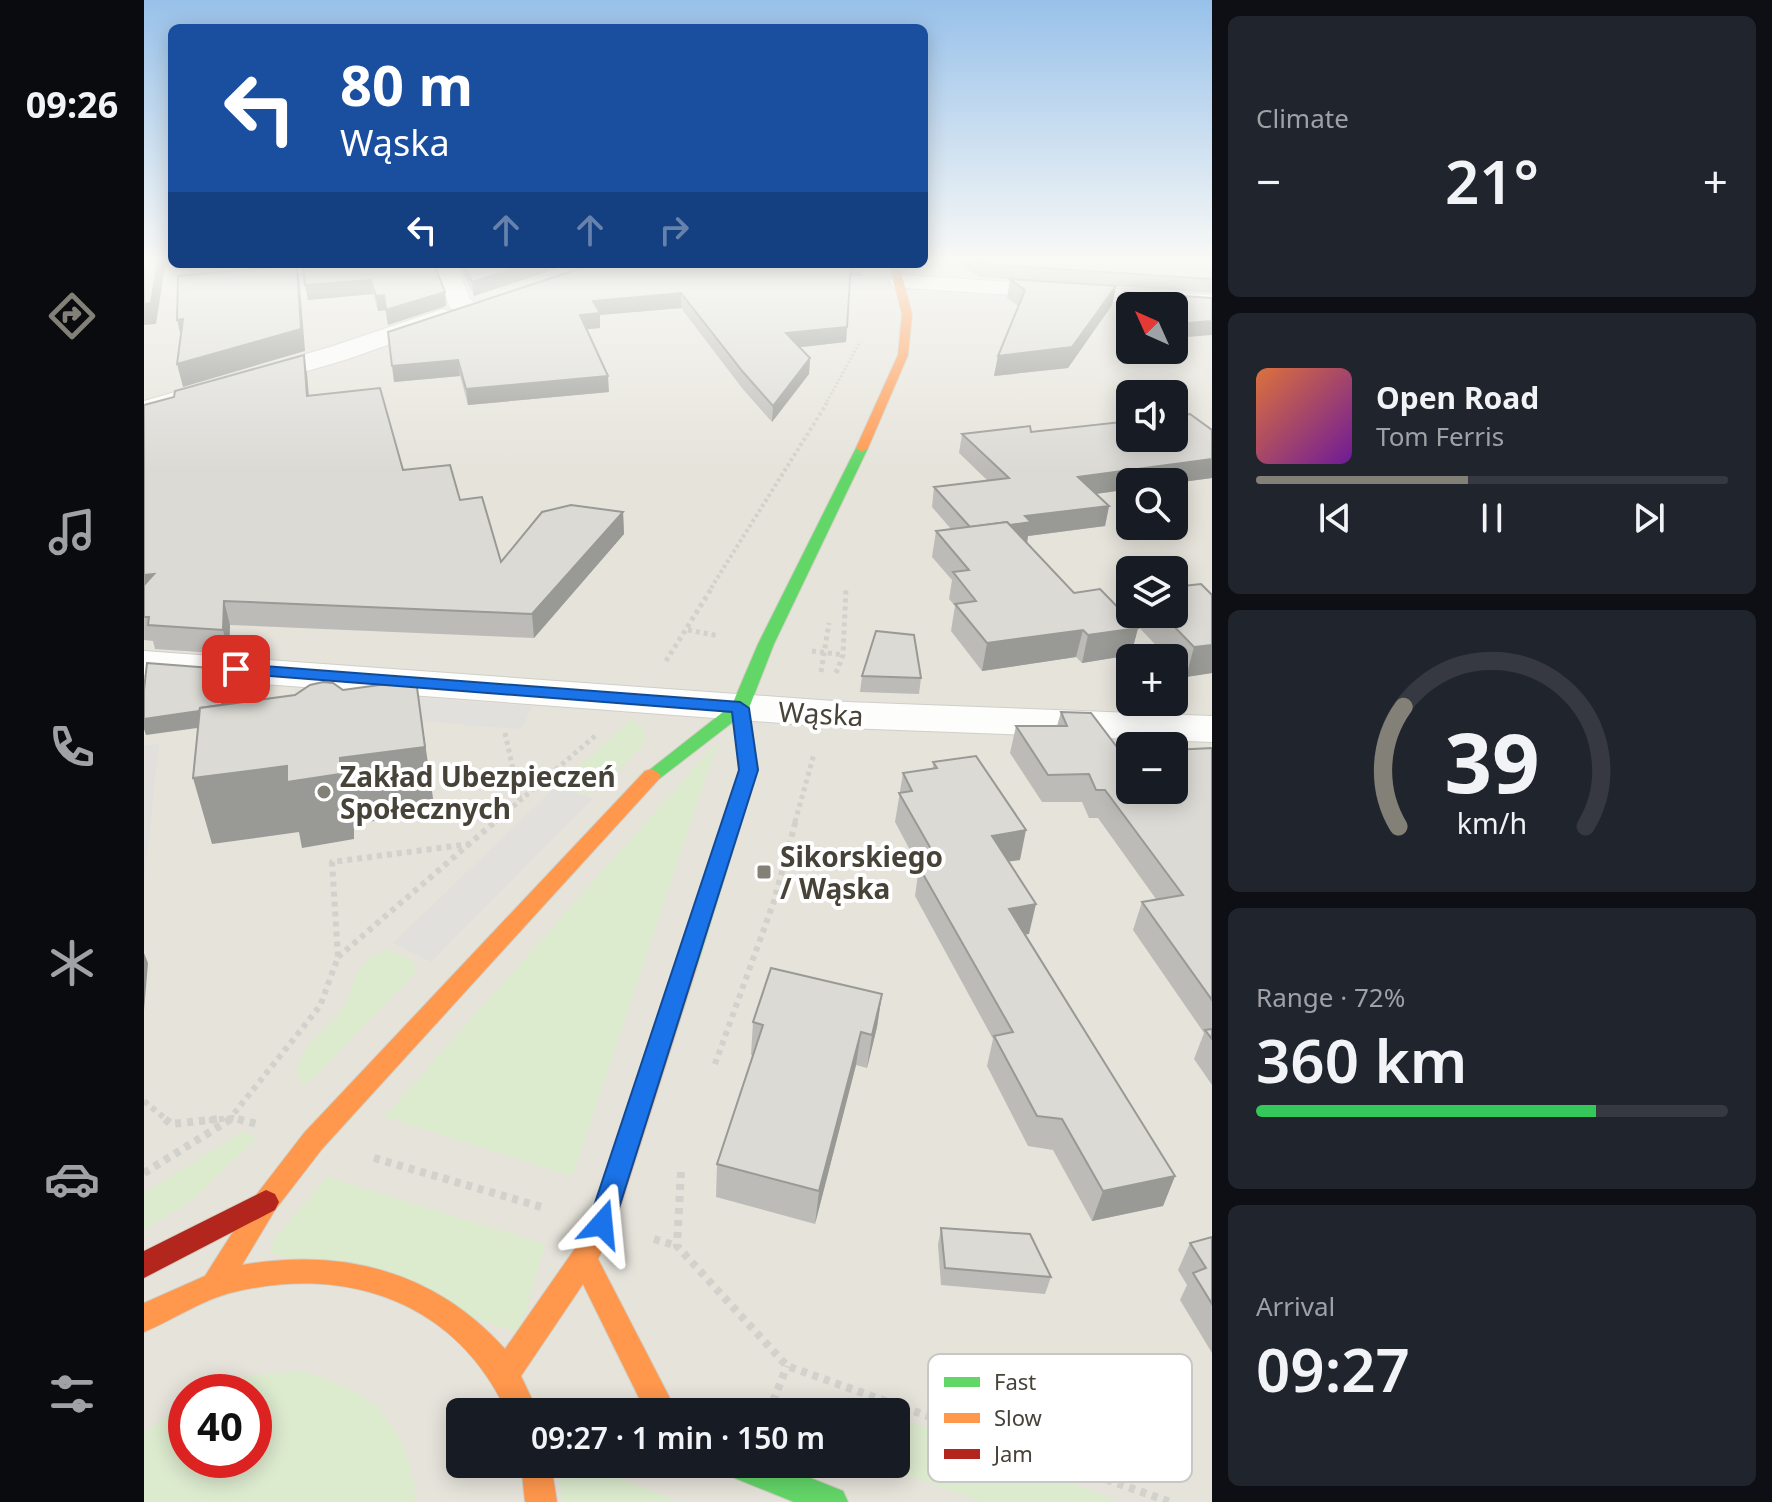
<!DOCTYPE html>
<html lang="en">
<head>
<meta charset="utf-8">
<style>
	body { margin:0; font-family:"Noto Sans",sans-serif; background:#20242c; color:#f1f3f6; height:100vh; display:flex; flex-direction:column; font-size:30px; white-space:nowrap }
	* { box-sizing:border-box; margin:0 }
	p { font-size:26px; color:#9ea1a6 }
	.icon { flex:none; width:44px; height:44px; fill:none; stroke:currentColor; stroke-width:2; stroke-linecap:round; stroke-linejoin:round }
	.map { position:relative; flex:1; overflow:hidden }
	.drawer { display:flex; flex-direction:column; gap:16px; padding:16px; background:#0d0f14; width:560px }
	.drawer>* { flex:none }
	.hud { position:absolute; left:24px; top:24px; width:760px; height:244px; border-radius:12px; box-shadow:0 4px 20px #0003; background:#1a4fa0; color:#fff; overflow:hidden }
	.needle { width:52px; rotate:315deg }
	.controls { position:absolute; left:972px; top:292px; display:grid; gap:16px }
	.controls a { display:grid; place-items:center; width:72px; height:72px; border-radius:12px; background:#171b24; box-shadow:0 4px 20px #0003; font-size:40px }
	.speed { position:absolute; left:24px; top:1374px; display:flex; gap:16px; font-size:40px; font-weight:700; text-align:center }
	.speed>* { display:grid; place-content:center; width:104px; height:104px; border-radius:50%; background:#171b24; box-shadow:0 4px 20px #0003; line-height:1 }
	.speed .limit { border:12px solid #d22; background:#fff; color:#111 }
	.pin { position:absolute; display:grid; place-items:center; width:68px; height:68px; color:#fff; margin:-34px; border-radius:16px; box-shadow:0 4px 12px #0006 }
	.me { position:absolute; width:88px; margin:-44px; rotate:18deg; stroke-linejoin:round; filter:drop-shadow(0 0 6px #0008) }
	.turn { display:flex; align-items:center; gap:28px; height:168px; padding:0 40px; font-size:36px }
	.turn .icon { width:104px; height:104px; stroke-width:2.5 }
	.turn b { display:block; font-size:56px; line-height:68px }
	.lanes { display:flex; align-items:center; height:76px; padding:0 40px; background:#0003; justify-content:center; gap:40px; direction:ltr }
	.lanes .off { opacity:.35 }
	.big { font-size:60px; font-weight:600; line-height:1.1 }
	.drawer .tile { flex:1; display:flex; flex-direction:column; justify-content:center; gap:12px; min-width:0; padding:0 28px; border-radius:12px; background:#20242c }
	.drawer .dial { align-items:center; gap:0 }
	.dial svg { height:208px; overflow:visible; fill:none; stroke:#363941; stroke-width:7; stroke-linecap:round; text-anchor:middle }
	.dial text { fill:#f1f3f6; stroke:none }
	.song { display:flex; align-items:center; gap:24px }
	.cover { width:96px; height:96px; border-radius:12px; background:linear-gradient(135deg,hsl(20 70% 55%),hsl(280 70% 35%)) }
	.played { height:8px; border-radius:4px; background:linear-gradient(90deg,#838077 45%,#363941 45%) }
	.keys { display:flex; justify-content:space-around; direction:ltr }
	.heat { display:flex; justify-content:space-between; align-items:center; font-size:44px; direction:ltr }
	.charge { height:12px; border-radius:6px; background:linear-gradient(90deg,#34c759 72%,#363941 0) }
	.trip { position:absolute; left:302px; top:1398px; width:464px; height:80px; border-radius:12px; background:#171b24; box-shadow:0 4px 20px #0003; font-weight:600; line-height:80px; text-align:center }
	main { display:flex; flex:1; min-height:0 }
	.menu { display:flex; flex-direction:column; width:144px; justify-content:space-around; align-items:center; background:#090b0e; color:#9ea1a6 }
	.menu .icon { width:56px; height:56px }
	.menu .active { color:#838077 }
	.menu b { font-size:36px; color:#f1f3f6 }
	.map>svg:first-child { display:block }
	.residential { fill:#e5e3da; fill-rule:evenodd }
	.green { fill:#dceace }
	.parking { fill:#e1e0dc }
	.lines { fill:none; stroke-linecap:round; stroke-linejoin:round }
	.street-casing { stroke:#d0cfca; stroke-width:2 }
	.fast-casing { stroke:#d0cec3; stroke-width:2 }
	.slow-casing { stroke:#d0cec3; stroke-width:2 }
	.jam-casing { stroke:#d0cec3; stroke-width:2 }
	.path-far4 { stroke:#d2d1cb; stroke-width:3; stroke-dasharray:2 2; stroke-linecap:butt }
	.path-far3 { stroke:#d2d1cb; stroke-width:4; stroke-dasharray:3 3; stroke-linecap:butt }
	.path-far2 { stroke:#d2d1cb; stroke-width:5; stroke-dasharray:4 4; stroke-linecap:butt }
	.path-far1 { stroke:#d2d1cb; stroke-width:6; stroke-dasharray:5 5; stroke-linecap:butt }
	.path { stroke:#d2d1cb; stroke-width:8; stroke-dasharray:6 6; stroke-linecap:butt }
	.street { fill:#fdfdfc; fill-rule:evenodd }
	.fast { fill:#63d668; fill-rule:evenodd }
	.slow { fill:#ff974d; fill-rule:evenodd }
	.jam { fill:#b3261e; fill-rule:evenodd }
	.wall { fill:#bcbbb7 }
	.shaded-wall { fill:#999995 }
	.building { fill:#dbdad5; stroke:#999995; stroke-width:2 }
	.route { fill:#1a73e8; stroke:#114b97; stroke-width:2 }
	.poi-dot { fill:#838077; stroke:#fff; stroke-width:3 }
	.labels { text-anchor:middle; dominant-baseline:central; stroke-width:8; stroke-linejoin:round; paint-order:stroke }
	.street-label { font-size:28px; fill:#474338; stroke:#fff }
	.poi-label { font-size:28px; font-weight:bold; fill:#474338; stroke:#fff; text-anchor:start }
	.key { fill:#fff; stroke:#c8c7c3; stroke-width:2 }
	.key-label { font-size:22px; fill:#474338 }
</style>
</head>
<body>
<main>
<nav class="menu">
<b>09:26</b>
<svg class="icon active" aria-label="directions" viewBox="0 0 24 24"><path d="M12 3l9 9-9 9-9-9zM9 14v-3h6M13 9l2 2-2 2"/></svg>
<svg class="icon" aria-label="music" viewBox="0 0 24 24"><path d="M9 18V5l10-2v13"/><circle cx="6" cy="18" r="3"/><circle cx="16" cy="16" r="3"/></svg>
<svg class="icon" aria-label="phone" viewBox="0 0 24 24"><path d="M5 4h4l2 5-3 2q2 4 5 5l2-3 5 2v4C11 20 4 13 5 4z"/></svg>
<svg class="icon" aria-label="climate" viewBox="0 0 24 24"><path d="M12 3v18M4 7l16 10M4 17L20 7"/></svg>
<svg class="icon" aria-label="car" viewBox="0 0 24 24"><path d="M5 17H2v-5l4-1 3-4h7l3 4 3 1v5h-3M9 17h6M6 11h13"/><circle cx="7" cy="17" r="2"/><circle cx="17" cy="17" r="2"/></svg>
<svg class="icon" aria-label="filters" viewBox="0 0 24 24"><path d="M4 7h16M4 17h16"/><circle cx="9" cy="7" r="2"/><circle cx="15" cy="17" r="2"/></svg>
</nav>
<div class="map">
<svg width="1068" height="1502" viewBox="0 0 1068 1502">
	<rect width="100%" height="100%" fill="#f2f1ec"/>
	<path class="residential" d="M0,260h28v4h752v-4h288v1242h-1068zM986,306h44v44h-44zM986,394h44v44h-44zM986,482h44v44h-44zM986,570h44v44h-44zM986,658h44v44h-44zM986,746h44v44h-44zM42,1392h68v68h-68zM316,1412h436v52h-436z"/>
	<g class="green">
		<polygon points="489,719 502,733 502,741 459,787 444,794 415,784"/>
		<polygon points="574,741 428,1176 240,1117"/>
		<path d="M243,950l26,11 3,11 -109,113 -9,-5c-5,-37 35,-49 48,-78 7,-14 7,-28 19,-40 6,-5 15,-8 22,-12z"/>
		<polygon points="98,1132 113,1137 49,1200 0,1230 0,1193"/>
		<polygon points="183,1177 401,1244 376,1333 127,1253 129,1240"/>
		<path d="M156,1371c76,20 107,51 116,131h-272v-69l42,-32v59h68v-68h-51c30,-16 63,-19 97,-21z"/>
		<polygon points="752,1416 975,1502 838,1502 732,1464 752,1464"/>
		<polygon points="414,1464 441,1464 536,1502 418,1502"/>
	</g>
	<g class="parking">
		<polygon points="151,689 388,706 378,729 150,712"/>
		<polygon points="15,744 0,882 0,746"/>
		<polygon points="413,785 449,799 287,962 249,943"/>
	</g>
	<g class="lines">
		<defs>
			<g id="street">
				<polygon points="290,264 312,264 326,299 337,308 334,313 325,315 306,308"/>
				<polygon points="757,275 1068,295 1068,309 749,287 745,282 749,277"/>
				<polygon points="299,309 308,312 312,317 308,322 204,359 0,419 0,401 186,347"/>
				<polygon points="0,651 703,702 1068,716 1068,742 703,728 0,675"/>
			</g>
			<g id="fast">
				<polygon points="718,444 724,448 630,644 605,708 614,770 554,963 551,969 543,971 535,969 532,963 596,770 589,722 515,779 501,779 499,775 588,705 614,644 712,448"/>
				<polygon points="579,1464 632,1464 699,1491 704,1502 650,1502 583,1475"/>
			</g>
			<g id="slow">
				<polygon points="745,264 755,264 768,314 764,355 724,448 718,452 712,448 754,355 758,314"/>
				<path d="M508,769l9,6 -2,4 -337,370 -47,61 -33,55c101,-18 194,7 263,84l69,-99 16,-29 86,-258 3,-6 8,-2 8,2 3,6 -83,261 -17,35 79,153h-31l-63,-128 -62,92 17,36h-31c-51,-110 -159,-147 -273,-120 -33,8 -59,27 -90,40v-29l61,-27 52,-82 47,-61 341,-362z"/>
				<polygon points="377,1464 407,1464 413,1502 381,1502"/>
			</g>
			<polygon id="jam" points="122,1190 131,1194 135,1202 131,1210 0,1278 0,1251"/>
		</defs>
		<use href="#street" class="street-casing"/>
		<use href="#fast" class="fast-casing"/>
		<use href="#slow" class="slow-casing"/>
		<use href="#jam" class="jam-casing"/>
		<g class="path-far4">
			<polyline points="356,289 435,264"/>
			<polyline points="681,405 716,342"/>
		</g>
		<polyline class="path-far3" points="567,588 683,403"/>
		<g class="path-far2">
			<polyline points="544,630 575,636"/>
			<polyline points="668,651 699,655"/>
			<polyline points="522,661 569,586"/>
			<polyline points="677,672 685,623"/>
			<polyline points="692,673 699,655 702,588"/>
			<polyline points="361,733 376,801"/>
			<polyline points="351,822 451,736"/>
			<polyline points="651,822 670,754"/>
		</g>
		<g class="path-far1">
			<polyline points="194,957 353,820"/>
			<polyline points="571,1064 630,901 652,820"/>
			<polyline points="0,1101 24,1121"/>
			<polyline points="55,1121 89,1118 102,1121"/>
			<polyline points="84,1121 176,1006 194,957 188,862 326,844"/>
		</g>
		<g class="path">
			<polyline points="21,1119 27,1124 76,1119"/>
			<polyline points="94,1119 113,1124"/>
			<polyline points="230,1158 401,1208"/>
			<polyline points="537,1172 533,1246 643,1366 1026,1502"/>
			<polyline points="0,1173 87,1119"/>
			<polyline points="510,1239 533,1246"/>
			<polyline points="625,1412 643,1366"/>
		</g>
		<use href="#street" class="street"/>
		<use href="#fast" class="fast"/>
		<use href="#slow" class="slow"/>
		<use href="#jam" class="jam"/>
	</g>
	<g class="wall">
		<polygon points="811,260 1068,260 1068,293 972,286 968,305 924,368 850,376 854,356 874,306 863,298 866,279 905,282 835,277"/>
		<polygon points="159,264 301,292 302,306 244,325 241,310 234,311 229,294 164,300"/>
		<polygon points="315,264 427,264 330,296"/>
		<polygon points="450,264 719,264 718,276 706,276 702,342 655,347 666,358 665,374 628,422 598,388 537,308 456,315 456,328 442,329 465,392 324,405 316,376 250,382"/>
		<polygon points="982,292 1068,298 1030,338 1030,306 986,306 986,310 979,306"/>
		<polygon points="163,374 165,396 259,470 316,500 357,562 479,512 480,534 390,638 86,625 85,654 11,649 9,641 0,640 0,405"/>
		<polygon points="1068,430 1068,478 952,494 965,506 961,526 884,536 883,543 930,593 994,628 987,655 938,663 932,657 838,671 807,631 811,606 805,599 808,580 788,557 792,531 807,529 788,507 790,487 844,481 815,453 818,434"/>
		<polygon points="1068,595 1068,673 1042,677 1030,665 1030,658 1024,658 989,621 991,614 1030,614"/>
		<polygon points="718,676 777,678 775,694 716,692"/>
		<polygon points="917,712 976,751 1068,748 1068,1085 1050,1059 1060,1033 989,930 998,902 1012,899 954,818 945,818 938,802 898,802 866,753 872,726 913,726"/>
		<polygon points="789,762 876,860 865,861 885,934 881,934 1031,1176 1019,1206 948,1221 909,1150 884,1146 843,1066 849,1039 771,896 775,867 751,822 759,773 789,769"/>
		<polygon points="738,994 733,1027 723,1068 712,1065 671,1224 572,1197 573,1164 609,1055 607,1055 609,1022"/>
		<polygon points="797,1228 907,1277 901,1294 797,1285 794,1245"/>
		<polygon points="1068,1237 1068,1353 1036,1300 1043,1285 1034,1270 1046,1243"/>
	</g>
	<g class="shaded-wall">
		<polygon points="14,260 22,260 12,324 0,325 0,304"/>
		<polygon points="384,264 427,264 330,296 328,282"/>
		<polygon points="153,265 156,285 161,351 39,387 33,364"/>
		<polygon points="227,280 229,294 164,300 161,285"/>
		<polygon points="972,286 968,305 924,368 850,376 854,356"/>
		<polygon points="301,292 302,306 244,325 242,310"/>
		<polygon points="537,293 537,308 456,315 456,328 436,330 436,315 449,301"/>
		<polygon points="240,295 242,310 234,311 232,296"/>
		<polygon points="39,319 38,341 33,320"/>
		<polygon points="1068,321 1068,335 1030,338 1032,324"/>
		<polygon points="703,327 702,342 641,349 642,333"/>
		<polygon points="160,355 163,374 166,416 163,396"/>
		<polygon points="666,358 665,374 628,422 629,406"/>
		<polygon points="314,360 316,376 250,382 248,366"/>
		<polygon points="464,376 465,392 324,405 322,389"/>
		<polygon points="1068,459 1068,478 1030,483 1030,482 986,482 986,489 930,497 934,477"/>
		<polygon points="965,506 961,526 884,536 883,543 826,550 881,516"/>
		<polygon points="479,512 480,534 390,638 388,614"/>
		<polygon points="10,574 0,599 0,575"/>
		<polygon points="80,601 86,625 85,654 79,630"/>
		<polygon points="994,628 987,655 938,663 944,635"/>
		<polygon points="939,630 932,657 838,671 843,643"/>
		<polygon points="1068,645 1068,673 1042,677 1050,647"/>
		<polygon points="80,669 84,684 82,724 2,735 0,729 0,719"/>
		<polygon points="272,680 291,812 210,824 210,839 158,848 155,832 68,844 49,778 196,758"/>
		<polygon points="882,830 876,860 842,865 848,836"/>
		<polygon points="892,904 885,934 858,938 865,909"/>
		<polygon points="0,953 4,963 0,1010"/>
		<polygon points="738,994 733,1027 723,1068 728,1035"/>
		<polygon points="717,1032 712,1065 671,1224 675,1191"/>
		<polygon points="1031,1176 1019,1206 948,1221 959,1191"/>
	</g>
	<g class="building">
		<polygon points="0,260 14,260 7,303 0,304"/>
		<polygon points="831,260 1068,260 1068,279 837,264"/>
		<polygon points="159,264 290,264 301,292 242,310 240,295 232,296 227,280 161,285"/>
		<polygon points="320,264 384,264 328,282"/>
		<polygon points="450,264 707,264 703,327 642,333 666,358 629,406 599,372 537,293 449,301 456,313 436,315 464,376 322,389 314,360 248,366 244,332"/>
		<polygon points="153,265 157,329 33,364 39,319 33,320 34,276"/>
		<polygon points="866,279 972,286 928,347 854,356 881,290"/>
		<polygon points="982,292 1068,298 1068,321 1032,324 1030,323 1030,306 1003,306"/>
		<polygon points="160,355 163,396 236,388 259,470 306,465 316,500 338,497 357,562 398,512 427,505 479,512 388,614 80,601 79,630 4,625 5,617 0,617 0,585 10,574 0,575 0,405 30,397 31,391"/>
		<polygon points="1046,414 1068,430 1068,459 934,477 965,506 881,516 887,522 866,525 863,522 826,527 790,487 865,478 818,434 886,426 887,432 986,421 986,438 1030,438 1030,416"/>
		<polygon points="863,522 930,593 956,589 994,628 944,635 939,630 843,643 811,604 832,601 809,572 825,570 792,531"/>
		<polygon points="1057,584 1068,595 1068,645 1050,647 1018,614 1030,614 1030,587"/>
		<polygon points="732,631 770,635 777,678 718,676"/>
		<polygon points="3,663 80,669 78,705 56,708 55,711 0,719 0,690"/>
		<polygon points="272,680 281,747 196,758 196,774 143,782 143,766 49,778 56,708 151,695 166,685 179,682 189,683 199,690"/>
		<polygon points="917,712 947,713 976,751 986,751 986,790 1030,790 1030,750 1068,748 1068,1000 998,902 1039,895 961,790 952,790 945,774 904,775 872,726 923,726"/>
		<polygon points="832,756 882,830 848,836 892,904 865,909 1031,1176 959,1191 918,1119 893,1116 850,1036 869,1032 775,867 795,863 755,793 768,791 759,773 793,768 789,762"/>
		<polygon points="627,968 738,994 728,1035 717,1032 675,1191 573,1164 619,1025 609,1022"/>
		<polygon points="1068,1029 1068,1039 1061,1030"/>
		<polygon points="797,1228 886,1234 907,1277 801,1268"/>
		<polygon points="1068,1237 1068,1304 1049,1273 1062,1268 1046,1243"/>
	</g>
	<linearGradient id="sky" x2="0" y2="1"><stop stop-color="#98c1ea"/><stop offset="0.55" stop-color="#f9f9f6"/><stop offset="1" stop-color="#f9f9f6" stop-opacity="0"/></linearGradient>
	<rect width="1068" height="470" fill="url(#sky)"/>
	<polygon class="route" points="92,664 596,702 605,708 614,770 467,1233 458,1236 448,1233 444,1224 595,770 588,712 86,673 83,669 86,666"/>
	<g class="poi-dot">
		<circle cx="180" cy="792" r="8"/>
		<rect x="612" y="864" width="16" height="16" rx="4"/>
	</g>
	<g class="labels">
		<g class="street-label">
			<text transform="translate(677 713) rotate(3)">Wąska</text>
		</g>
		<g class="poi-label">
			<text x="196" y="776">Zakład Ubezpieczeń<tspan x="196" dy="32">Społecznych</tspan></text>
			<text x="636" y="856">Sikorskiego<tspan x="636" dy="32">/ Wąska</tspan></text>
		</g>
	</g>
	<rect x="784" y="1354" width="264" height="128" rx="12" class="key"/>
	<rect x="800" y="1377" width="36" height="10" fill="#63d668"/>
	<rect x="800" y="1413" width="36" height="10" fill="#ff974d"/>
	<rect x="800" y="1449" width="36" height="10" fill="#b3261e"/>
	<g class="key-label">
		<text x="850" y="1390">Fast</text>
		<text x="850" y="1426">Slow</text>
		<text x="850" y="1462">Jam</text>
	</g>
</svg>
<div class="controls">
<a><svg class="needle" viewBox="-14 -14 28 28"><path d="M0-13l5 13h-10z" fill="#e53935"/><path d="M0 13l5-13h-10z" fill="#9ea1a6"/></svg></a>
<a><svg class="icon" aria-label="sound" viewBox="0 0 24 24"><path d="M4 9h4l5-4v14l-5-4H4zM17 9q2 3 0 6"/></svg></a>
<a><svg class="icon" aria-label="search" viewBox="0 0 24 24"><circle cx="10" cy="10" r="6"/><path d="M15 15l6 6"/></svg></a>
<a><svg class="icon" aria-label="layers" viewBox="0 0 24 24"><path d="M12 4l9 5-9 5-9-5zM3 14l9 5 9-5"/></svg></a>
<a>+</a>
<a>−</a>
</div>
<div class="speed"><div class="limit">40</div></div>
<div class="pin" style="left:92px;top:669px;background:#d93025"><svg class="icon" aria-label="arrive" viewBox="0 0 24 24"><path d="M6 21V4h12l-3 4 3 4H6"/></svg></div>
<svg class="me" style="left:458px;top:1224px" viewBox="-20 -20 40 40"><path d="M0-17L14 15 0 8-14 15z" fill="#1a73e8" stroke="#fff" stroke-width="4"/></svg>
<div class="trip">09:27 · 1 min · 150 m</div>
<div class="hud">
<div class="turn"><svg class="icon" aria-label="left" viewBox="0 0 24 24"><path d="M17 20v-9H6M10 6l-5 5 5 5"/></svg><div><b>80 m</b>Wąska</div></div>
<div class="lanes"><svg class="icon" aria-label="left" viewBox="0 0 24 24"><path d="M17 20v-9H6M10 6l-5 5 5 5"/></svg><svg class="icon off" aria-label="ahead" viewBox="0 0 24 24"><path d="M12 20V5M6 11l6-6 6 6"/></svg><svg class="icon off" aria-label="ahead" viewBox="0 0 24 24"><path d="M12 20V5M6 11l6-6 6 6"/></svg><svg class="icon off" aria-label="right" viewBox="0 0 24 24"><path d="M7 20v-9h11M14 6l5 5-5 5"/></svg></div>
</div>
</div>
<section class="drawer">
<div class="tile"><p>Climate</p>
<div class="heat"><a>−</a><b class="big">21°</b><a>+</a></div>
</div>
<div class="tile">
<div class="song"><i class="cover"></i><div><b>Open Road</b><p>Tom Ferris</p></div></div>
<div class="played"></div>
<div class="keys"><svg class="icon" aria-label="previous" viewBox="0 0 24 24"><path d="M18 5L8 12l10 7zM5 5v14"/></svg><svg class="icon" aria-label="pause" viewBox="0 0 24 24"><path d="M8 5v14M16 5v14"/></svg><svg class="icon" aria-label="next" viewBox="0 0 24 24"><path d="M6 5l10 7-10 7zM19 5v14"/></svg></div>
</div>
<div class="tile dial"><svg viewBox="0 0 100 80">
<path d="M14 69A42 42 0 1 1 86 69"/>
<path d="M14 69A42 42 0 0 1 16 23" stroke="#838077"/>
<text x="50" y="56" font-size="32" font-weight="700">39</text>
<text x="50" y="72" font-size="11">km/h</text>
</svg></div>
<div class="tile"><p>Range · 72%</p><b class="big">360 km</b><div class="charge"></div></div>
<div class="tile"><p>Arrival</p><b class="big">09:27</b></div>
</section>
</main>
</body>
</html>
